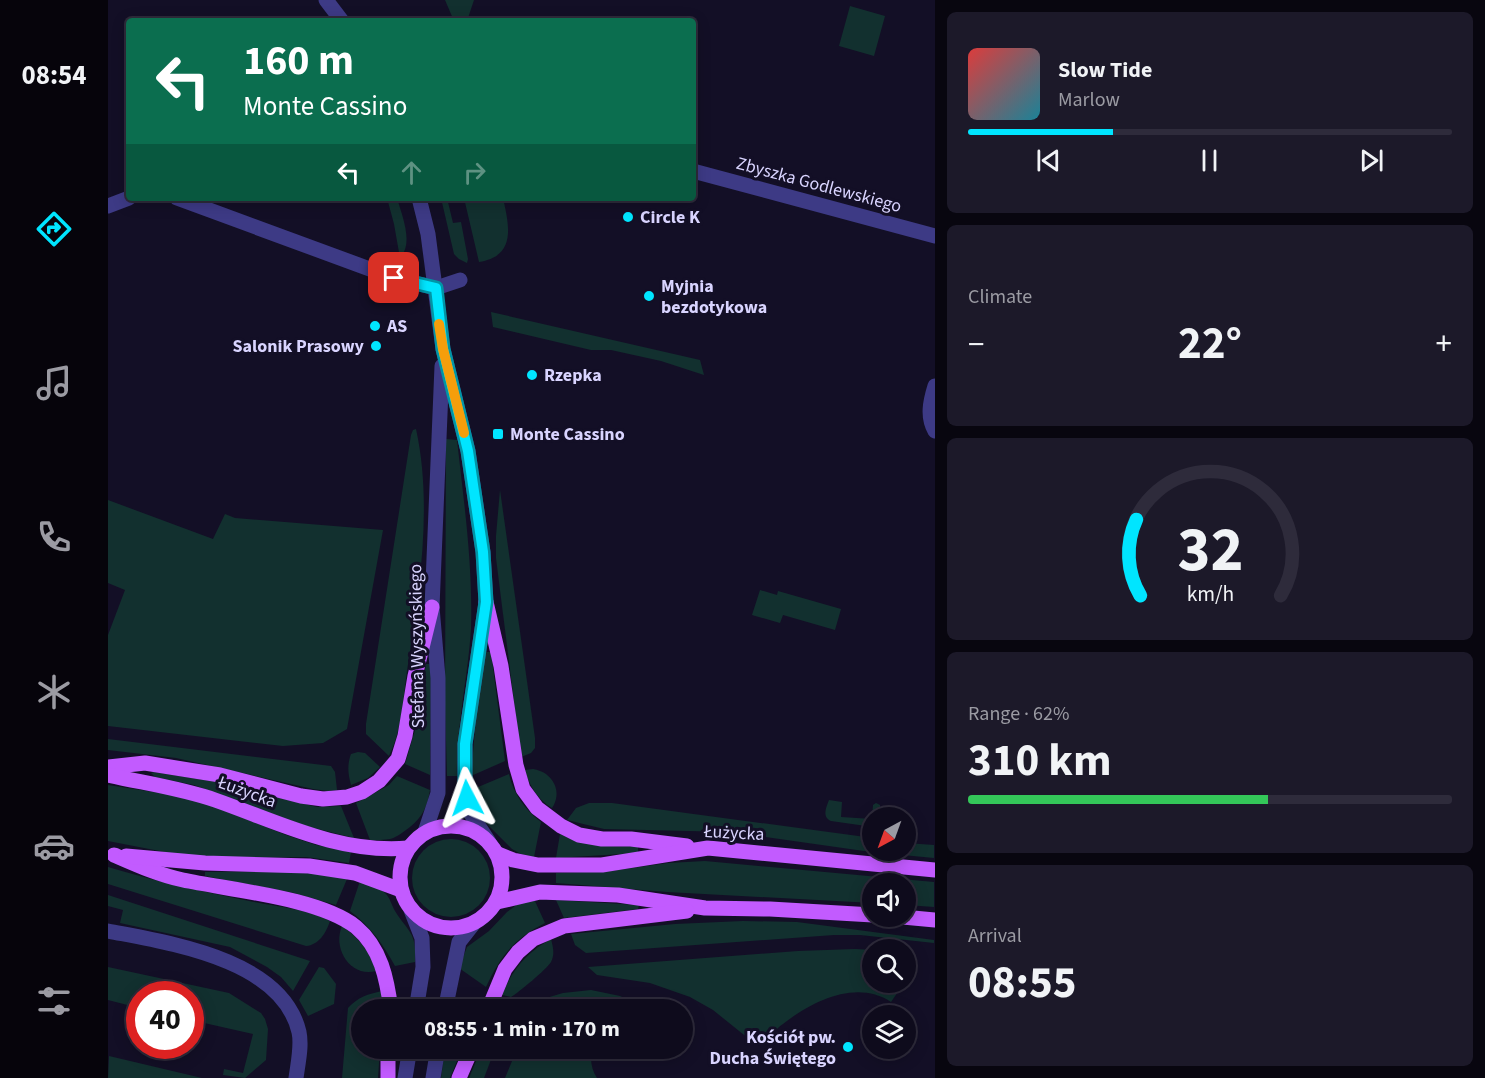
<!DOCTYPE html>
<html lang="en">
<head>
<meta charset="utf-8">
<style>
	body { margin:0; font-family:"Source Sans 3",sans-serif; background:#1c1929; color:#f1f3f6; height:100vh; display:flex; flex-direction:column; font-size:22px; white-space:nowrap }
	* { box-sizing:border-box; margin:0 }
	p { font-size:20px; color:#9b9ba3 }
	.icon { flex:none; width:33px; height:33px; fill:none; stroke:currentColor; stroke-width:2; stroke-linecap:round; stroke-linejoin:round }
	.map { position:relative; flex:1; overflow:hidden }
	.side { display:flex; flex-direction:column; gap:12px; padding:12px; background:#08060f; width:550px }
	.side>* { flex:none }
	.hud { position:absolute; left:18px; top:18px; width:570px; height:183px; border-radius:6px; box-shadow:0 3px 15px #0003,0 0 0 2px #2e2b3b; background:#0b6e4f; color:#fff; overflow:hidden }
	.needle { width:39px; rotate:221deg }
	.controls { position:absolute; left:754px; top:807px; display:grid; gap:12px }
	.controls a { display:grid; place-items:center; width:54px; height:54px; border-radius:50%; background:#0e0b1c; box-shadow:0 3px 15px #0003,0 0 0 2px #2e2b3b; font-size:30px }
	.speed { position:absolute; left:18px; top:981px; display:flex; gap:12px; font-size:30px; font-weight:700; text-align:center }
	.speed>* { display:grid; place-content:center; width:78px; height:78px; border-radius:50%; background:#0e0b1c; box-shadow:0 3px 15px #0003,0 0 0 2px #2e2b3b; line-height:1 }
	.speed .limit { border:9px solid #d22; background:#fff; color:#111 }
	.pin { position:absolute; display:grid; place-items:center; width:51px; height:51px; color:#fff; margin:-26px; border-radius:12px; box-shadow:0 3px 9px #0006 }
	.me { position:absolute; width:66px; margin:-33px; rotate:356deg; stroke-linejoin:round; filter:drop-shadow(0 0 4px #0008) }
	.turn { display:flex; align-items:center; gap:21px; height:126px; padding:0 18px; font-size:27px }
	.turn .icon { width:78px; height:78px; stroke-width:2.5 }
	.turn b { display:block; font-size:42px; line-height:51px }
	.lanes { display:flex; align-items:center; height:57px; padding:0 18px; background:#0003; justify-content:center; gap:30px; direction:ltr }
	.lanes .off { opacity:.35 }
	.big { font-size:45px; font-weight:700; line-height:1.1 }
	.side .card { flex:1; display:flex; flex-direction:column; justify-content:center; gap:9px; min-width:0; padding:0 21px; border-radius:9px; background:#1c1929 }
	.side .dial { align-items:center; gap:0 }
	.dial svg { height:156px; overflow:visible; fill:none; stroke:#2e2b3b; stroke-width:7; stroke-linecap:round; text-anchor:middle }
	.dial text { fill:#f1f3f6; stroke:none }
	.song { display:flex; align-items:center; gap:18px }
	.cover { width:72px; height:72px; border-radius:9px; background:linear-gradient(135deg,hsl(0 70% 55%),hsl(190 70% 35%)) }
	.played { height:6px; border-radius:3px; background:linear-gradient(90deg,#00e5ff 30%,#2e2b3b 30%) }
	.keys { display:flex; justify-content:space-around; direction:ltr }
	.heat { display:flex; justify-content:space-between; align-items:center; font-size:33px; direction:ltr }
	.charge { height:9px; border-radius:4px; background:linear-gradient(90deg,#34c759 62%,#2e2b3b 0) }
	.trip { position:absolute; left:243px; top:999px; width:342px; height:60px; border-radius:30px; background:#0e0b1c; box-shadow:0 3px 15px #0003,0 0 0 2px #2e2b3b; font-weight:700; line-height:60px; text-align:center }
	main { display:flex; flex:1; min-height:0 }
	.tab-bar { display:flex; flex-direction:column; width:108px; justify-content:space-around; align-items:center; background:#06040b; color:#9b9ba3 }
	.tab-bar .icon { width:42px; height:42px }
	.tab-bar .selected { color:#00e5ff }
	.tab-bar b { font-size:27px; color:#f1f3f6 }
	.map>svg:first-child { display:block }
	.green { fill:#12302f }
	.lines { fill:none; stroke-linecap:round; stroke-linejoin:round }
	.minor { stroke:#3d3a85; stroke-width:15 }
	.major { stroke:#c25bff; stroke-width:15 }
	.route-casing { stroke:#0095a6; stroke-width:15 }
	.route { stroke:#00e5ff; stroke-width:10 }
	.slow { stroke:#f59e0b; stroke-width:10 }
	.poi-dot { fill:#00e5ff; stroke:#130f26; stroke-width:2 }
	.labels { text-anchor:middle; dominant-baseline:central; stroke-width:6; stroke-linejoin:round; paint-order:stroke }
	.street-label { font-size:18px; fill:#d9d4ff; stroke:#130f26 }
	.poi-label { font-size:18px; font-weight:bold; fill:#d9d4ff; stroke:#130f26; text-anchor:start }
</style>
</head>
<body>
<main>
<nav class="tab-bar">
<b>08:54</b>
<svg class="icon selected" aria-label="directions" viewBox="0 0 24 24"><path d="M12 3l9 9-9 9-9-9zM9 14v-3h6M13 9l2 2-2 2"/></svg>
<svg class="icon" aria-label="music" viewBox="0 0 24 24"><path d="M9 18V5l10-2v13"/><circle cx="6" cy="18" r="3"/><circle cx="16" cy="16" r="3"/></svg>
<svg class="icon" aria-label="phone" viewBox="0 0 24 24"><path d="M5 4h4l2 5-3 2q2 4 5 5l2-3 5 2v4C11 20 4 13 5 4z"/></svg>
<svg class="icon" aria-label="climate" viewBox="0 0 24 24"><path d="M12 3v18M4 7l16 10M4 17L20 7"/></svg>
<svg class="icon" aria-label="car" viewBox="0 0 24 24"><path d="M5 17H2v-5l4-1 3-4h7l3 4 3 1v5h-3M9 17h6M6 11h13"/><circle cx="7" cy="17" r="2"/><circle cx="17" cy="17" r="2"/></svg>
<svg class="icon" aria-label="filters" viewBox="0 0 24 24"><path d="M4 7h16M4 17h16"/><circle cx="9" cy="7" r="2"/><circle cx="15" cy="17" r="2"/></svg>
</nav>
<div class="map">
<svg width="827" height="1078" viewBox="0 0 827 1078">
	<rect width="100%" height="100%" fill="#130f26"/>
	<g class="green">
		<polygon points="337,0 366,0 359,21 346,21"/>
		<polygon points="742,6 777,16 766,56 731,46"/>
		<path d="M279,198h10c5,18 17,45 3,60l-6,-34z"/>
		<polygon points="333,198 339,198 345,223 353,222 360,259 359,263 351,259 346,254"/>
		<path d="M356,198h39c6,27 14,58 -24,64z"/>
		<polygon points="383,312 592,360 596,375 553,361 503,350 483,350 385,327"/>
		<path d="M308,429c17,77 3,165 -9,242 -4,28 -5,59 -18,85l-23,-22v-10l45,-289 2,-5z"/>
		<path d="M338,439l11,1c7,63 16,125 14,189 -3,49 -15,97 -14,147h-10l-2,-71z"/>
		<polygon points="392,490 427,738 427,748 423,753 413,757 388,558 388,536"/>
		<polygon points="0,500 105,539 117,514 127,518 275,530 239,729 215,743 175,746 0,726 0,635 17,590 0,583"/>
		<polygon points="652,590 669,595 670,591 733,609 727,630 675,615 672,623 644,615"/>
		<polygon points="377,652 383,652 397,761 363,776 368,717"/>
		<polygon points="318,664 321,664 323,666 322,775 297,764 310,720"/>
		<polygon points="0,739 223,766 227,772 229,790 220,791 205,789 68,758 0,750"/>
		<path d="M250,752l7,1 15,14 -12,11 -17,7c-3,-11 -4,-20 0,-31z"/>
		<path d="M425,769c20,3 30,23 19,39 -13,-7 -24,-24 -27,-38z"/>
		<polygon points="46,772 108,782 209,807 233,806 246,838 198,826 86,785 47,777 43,773"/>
		<path d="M401,774c4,19 16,36 32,48l-7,35 -13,-3 -9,-5 -28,-28 -5,-7 -8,-24z"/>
		<path d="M289,776l33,14c-3,17 -7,26 -20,37 -17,13 -18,13 -40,13l-14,-37 33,-18z"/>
		<polygon points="0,785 59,794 98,803 178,835 208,845 243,852 241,863 198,857 120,858 67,854 0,841"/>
		<path d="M721,800l13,2 -1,15 31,2 1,-14 3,-2 4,2v12l-7,1v9l-42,-6c-9,-4 -5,-13 -2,-21z"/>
		<polygon points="481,803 504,803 765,838 765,850 798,850 798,843 826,845 826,858 763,852 623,832 496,829 459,820 468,808"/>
		<path d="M452,834c24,13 51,13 78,12v7l-82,5z"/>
		<circle cx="343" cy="878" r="39"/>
		<polygon points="597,861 826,882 826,907 798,905 798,884 765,884 765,903 559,892 448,883 448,873 503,871 560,863"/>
		<path d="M0,867c46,14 93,24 141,34 24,5 59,8 81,20 -4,12 -11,24 -24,25l-198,-62z"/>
		<polygon points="189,871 239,879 228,905 186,893 97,876 97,872"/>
		<path d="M252,881c9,3 20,6 26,13 4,4 6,12 9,17 13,21 22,21 20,51l-20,4c-12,-22 -24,-39 -45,-55z"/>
		<polygon points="0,895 202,961 185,991 173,977 159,967 122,947 12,923 15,910 0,906"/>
		<path d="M426,899l11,24c-31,16 -44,32 -59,64l-27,-19 8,-21 22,-16 18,-19 12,-9z"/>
		<polygon points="448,900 531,905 530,909 456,918"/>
		<polygon points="635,921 689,922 826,940 826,943 752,935 726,935 478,953 467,945 463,934 567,924"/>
		<path d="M234,926c17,12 28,26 34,45 -25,7 -44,-22 -34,-45z"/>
		<path d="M443,939c2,8 4,15 0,23 -4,7 -33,31 -40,35l-9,-2c10,-25 25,-43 49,-56z"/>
		<path d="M747,949l18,1v32l31,1 -13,19c-34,-23 -79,-1 -108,22 -8,5 -13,14 -20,20l-9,-1 -41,-33 -23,-13 -40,-14 -53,-8 -9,-8 210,-16z"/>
		<polygon points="0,967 121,993 153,1013 157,1019 160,1029 158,1060 137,1078 115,1075 116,1069 135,1073 145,1034 83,1020 82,994 32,994 31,1008 0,1000"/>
		<polygon points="211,967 216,968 228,984 226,1004 200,1016 191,1000"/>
		<polygon points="483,990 512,996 539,1009 425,1009 428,1001 455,993"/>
		<path d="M274,991l-1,18 -19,1v38l18,1 -2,29h-36l6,-70c10,-11 20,-14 34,-17z"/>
		<polygon points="337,1049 354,1049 342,1078 333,1078"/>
		<polygon points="373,1049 387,1049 376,1078 361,1078"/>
		<path d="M409,1049h75c-2,10 -1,20 5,29h-92z"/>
		<polygon points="1,1056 94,1078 0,1078"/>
	</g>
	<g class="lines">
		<g class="minor">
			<polyline points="218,0 234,21"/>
			<polyline points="585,171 827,236"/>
			<polyline points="69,198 286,278 328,288 352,280"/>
			<polyline points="311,198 320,234 335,349 360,451 375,552 378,602 357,744 357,784 361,811 381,842"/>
			<polyline points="0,206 21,198"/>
			<path d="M827,386c-5,16 -8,31 0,45"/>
			<polyline points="317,832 330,793 330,678 324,607 334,366"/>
			<polyline points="303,910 314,938 315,967 308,1010"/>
			<path d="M0,931c61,12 174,28 191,101 3,14 -1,31 -3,46"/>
			<polyline points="337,1010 351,942 366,923"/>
			<polyline points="297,1078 302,1048"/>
			<polyline points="325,1078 330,1048"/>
		</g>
		<g class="major">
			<polyline points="378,602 393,666 408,765 415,789 429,808 453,826 471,835 494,839 523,839 579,846"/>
			<polyline points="0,767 37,763 112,775 193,796 215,799 239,797 254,792 271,781 290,759 297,736 307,676 324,607"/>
			<path d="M0,775c35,8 72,13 107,25 63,22 124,54 193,48"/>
			<circle cx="343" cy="877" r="51"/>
			<polyline points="390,854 405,860 430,865 494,865 600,848 827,870"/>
			<path d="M6,855c23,10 45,20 69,25 47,10 137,18 173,47 25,21 31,52 35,83"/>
			<polyline points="18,856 97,863 201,866 247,873 293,890"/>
			<polyline points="389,902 432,892 510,895 597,908 662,909 765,915"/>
			<polyline points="784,916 827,920"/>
			<polyline points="380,1010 397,969 410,952 425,939 456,926 579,911"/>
			<polyline points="280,1078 280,1048"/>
			<polyline points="351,1078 364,1048"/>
		</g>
	</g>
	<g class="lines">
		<defs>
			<polyline id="route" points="286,278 328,288 335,349 360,451 375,552 378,602 357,744 357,784 359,798"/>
		</defs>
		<use href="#route" class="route-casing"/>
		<use href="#route" class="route"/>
		<polyline class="slow" points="331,324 335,349 356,433"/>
	</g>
	<g class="poi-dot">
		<circle cx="520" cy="217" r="6"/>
		<circle cx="541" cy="296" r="6"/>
		<circle cx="267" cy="326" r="6"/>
		<circle cx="268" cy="346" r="6"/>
		<circle cx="424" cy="375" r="6"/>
		<rect x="384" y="428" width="12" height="12" rx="3"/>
		<circle cx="740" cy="1047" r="6"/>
	</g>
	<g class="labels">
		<g class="street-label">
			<text transform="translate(711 185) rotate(15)">Zbyszka Godlewskiego</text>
			<text transform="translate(309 646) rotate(-91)">Stefana Wyszyńskiego</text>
			<text transform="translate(139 792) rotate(20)">Łużycka</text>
			<text transform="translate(626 833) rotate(3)">Łużycka</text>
		</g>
		<g class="poi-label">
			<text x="532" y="217">Circle K</text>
			<text x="553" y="286">Myjnia<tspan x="553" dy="21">bezdotykowa</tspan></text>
			<text x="279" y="326">AS</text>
			<text x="256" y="346" text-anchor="end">Salonik Prasowy</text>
			<text x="436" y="375">Rzepka</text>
			<text x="402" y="434">Monte Cassino</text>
			<text x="728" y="1037" text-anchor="end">Kościół pw.<tspan x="728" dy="21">Ducha Świętego</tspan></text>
		</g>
	</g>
</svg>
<div class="controls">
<a><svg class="needle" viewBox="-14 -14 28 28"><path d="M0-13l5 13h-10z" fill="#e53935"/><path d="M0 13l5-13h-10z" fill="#9b9ba3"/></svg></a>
<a><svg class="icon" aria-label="sound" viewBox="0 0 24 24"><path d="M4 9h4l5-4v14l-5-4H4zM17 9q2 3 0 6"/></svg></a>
<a><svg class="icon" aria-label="search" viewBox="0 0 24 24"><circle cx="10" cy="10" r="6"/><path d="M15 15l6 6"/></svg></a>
<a><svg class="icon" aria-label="layers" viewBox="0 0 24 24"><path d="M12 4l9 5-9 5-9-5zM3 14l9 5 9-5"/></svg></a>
</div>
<div class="speed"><div class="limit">40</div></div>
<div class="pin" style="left:286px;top:278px;background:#d93025"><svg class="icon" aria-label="arrive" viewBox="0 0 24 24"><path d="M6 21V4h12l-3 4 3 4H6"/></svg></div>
<svg class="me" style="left:359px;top:798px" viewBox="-20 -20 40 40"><path d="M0-17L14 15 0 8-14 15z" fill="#00e5ff" stroke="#fff" stroke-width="4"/></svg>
<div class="trip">08:55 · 1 min · 170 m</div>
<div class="hud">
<div class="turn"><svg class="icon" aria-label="left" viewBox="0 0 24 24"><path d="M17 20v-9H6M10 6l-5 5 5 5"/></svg><div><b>160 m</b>Monte Cassino</div></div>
<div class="lanes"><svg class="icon" aria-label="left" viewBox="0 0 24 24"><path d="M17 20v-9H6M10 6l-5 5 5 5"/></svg><svg class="icon off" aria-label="ahead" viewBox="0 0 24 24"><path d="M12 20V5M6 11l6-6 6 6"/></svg><svg class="icon off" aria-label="right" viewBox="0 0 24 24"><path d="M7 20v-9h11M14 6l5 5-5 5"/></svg></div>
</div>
</div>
<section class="side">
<div class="card">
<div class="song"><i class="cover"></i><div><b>Slow Tide</b><p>Marlow</p></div></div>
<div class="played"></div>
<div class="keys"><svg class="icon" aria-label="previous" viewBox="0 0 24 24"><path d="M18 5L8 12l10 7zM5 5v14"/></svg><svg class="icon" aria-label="pause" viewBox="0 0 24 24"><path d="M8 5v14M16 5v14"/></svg><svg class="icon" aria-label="next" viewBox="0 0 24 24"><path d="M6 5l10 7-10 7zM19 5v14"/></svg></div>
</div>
<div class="card"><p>Climate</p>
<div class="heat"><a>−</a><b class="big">22°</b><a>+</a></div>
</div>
<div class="card dial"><svg viewBox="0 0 100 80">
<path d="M14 69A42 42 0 1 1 86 69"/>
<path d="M14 69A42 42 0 0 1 12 30" stroke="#00e5ff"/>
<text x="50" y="56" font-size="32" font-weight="700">32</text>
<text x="50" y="72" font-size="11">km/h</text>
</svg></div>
<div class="card"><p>Range · 62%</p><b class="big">310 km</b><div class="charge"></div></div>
<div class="card"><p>Arrival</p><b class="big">08:55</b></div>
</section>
</main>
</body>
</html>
